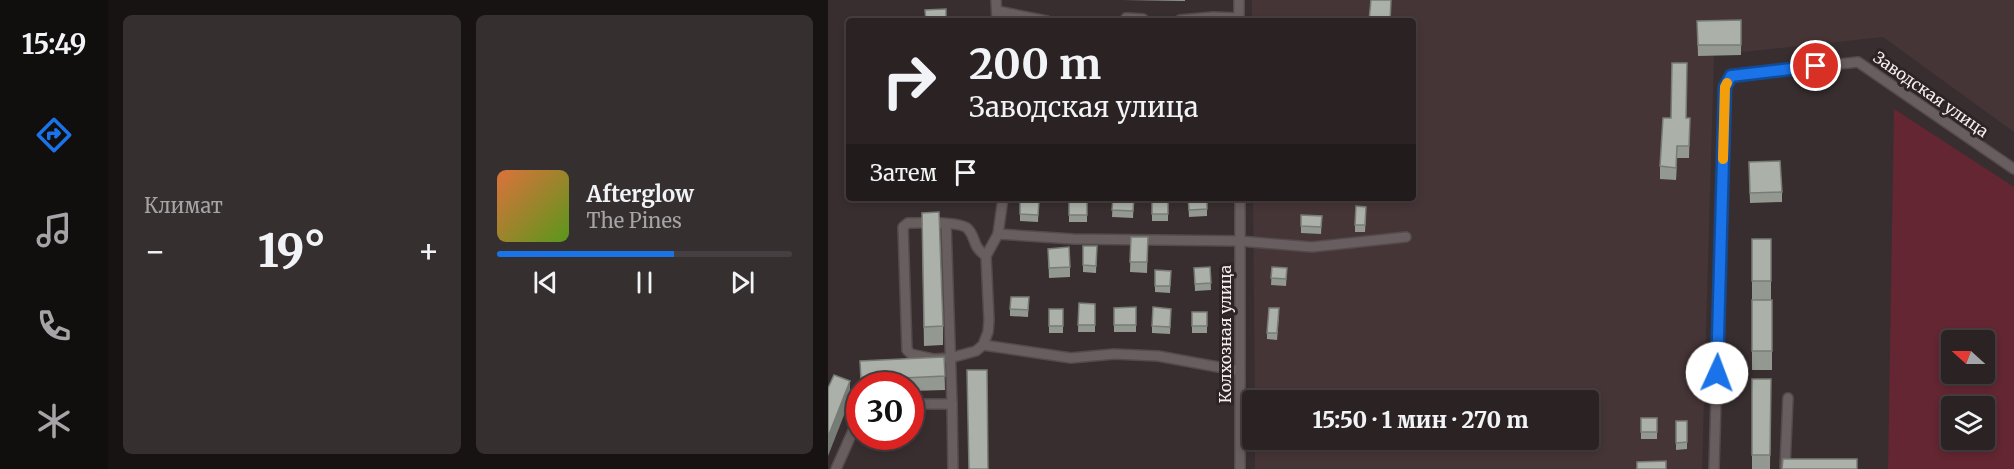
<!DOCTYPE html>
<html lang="ru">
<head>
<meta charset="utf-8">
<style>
	body { margin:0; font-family:Merriweather,serif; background:#362f30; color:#f1f3f6; height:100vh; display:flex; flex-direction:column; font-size:22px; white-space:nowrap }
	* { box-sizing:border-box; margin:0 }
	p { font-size:20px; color:#a5a4a6 }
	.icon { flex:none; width:33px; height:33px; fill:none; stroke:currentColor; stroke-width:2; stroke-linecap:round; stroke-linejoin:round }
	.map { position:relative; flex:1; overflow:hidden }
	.side { display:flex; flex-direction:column; gap:15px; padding:15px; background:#171313; width:720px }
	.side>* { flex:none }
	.banner { position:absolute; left:18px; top:18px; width:570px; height:183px; border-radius:6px; box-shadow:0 3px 9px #0003,0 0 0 2px #463f41; background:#2a2223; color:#f1f3f6; overflow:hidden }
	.needle { width:39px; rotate:291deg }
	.controls { position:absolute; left:1113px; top:330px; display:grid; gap:12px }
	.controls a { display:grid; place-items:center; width:54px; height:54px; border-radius:6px; background:#2a2223; box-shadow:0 3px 9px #0003,0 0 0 2px #463f41; font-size:30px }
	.speed { position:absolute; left:18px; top:372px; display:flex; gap:12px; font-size:30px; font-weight:700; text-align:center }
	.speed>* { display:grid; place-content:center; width:78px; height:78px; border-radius:50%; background:#2a2223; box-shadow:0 3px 9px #0003,0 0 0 2px #463f41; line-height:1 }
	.speed .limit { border:9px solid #d22; background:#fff; color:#111 }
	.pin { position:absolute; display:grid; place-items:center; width:51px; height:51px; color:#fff; margin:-26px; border:3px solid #fff; border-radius:50%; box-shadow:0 2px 6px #0007 }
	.me { position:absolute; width:66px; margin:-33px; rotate:2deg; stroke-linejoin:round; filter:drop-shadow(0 0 4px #0008) }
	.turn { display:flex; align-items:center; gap:21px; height:126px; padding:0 24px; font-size:27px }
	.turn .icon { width:78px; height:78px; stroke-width:2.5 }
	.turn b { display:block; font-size:42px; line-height:51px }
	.then { display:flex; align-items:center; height:57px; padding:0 24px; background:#0003; gap:12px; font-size:22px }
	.big { font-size:45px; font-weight:800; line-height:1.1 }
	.side .widget { flex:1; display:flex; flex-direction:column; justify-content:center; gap:9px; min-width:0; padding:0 21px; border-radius:9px; background:#362f30 }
	.song { display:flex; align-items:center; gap:18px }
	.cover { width:72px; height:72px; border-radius:9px; background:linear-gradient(135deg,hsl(20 70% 55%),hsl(90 70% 35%)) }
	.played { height:6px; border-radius:3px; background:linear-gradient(90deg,#1a73e8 60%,#463f41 60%) }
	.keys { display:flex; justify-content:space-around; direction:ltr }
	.heat { display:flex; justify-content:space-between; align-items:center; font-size:33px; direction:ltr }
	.side .tiles { flex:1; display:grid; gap:15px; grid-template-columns:repeat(2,1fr) }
	.trip { position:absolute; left:414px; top:390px; width:357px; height:60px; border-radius:6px; background:#2a2223; box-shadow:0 3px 9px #0003,0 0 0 2px #463f41; font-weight:800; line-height:60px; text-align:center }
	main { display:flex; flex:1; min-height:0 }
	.menu { display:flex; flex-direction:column; width:108px; justify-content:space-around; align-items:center; background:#110e0e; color:#a5a4a6 }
	.menu .icon { width:42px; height:42px }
	.menu .active { color:#1a73e8 }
	.menu b { font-size:27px; color:#f1f3f6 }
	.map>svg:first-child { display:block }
	.built { fill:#463537 }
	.green { fill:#632632; fill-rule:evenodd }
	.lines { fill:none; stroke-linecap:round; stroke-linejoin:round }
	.minor-casing { stroke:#534a4b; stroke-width:12 }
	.minor { stroke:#695e5f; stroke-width:9 }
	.wall { fill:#939890 }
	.shaded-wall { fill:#787c76 }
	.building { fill:#abb1a8; stroke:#787c76; stroke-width:1.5 }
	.route-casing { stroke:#114b97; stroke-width:15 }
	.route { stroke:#1a73e8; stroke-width:10 }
	.slow { stroke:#f59e0b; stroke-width:10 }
	.labels { text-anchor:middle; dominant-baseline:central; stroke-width:6; stroke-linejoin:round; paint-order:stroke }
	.street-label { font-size:16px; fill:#f6eff0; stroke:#2e2425 }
</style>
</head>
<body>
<main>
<nav class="menu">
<b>15:49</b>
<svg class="icon active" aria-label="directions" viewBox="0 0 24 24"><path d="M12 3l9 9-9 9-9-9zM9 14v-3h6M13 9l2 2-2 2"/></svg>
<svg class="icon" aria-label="music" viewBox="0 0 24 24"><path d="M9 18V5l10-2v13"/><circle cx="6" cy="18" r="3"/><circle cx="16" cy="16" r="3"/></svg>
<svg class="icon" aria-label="phone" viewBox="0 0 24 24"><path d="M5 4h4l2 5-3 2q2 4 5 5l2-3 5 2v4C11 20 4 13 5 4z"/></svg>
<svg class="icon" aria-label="climate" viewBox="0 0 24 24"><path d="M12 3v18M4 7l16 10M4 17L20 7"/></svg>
</nav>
<section class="side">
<div class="tiles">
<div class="widget"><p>Климат</p>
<div class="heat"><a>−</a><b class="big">19°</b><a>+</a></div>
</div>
<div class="widget">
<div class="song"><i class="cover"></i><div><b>Afterglow</b><p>The Pines</p></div></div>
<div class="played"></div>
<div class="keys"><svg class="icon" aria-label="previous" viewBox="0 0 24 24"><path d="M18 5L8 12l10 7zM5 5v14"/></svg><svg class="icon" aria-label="pause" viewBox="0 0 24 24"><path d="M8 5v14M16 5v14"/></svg><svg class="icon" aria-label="next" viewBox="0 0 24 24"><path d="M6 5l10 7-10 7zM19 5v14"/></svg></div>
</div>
</div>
</section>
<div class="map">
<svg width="1186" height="469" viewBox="0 0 1186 469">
	<rect width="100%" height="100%" fill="#382e2f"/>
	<polygon class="built" points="424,0 1186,0 1186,132 1055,37 886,55 874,469 427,469 427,440 760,440 760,400 427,400 425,198 585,198 585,21 424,21"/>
	<path class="green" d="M1066,109l120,78v282h-126zM1124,340h32v34h-32zM1124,406h32v34h-32z"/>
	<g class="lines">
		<defs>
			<g id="minor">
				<polyline points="168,0 169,21"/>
				<polyline points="411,0 411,21"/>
				<polyline points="169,11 219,21"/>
				<polyline points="352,20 385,17 411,18"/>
				<polyline points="300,21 298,18 315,19"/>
				<polyline points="412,198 412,469"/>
				<polyline points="118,224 124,404"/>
				<polyline points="170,234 245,239 412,241 484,247 578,237"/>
				<path d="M158,256c-15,-11 -9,-17 -18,-27 -7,-8 -48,-6 -60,-6l-5,4 4,123 4,4 23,5 16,-1 26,-7 7,-6 5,-13 1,-12 -3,-64 12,-22 5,-36"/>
				<polyline points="155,345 243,358 286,354 330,356 412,371"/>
				<polyline points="960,398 957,467 960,467"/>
				<polyline points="82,404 124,404 125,469"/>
				<polyline points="8,469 32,415"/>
				<polyline points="886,469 897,87 903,76 1030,62 1186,169"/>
			</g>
		</defs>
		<use href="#minor" class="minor-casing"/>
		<use href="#minor" class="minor"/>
	</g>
	<g class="wall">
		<polygon points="295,0 357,0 357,1"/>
		<polygon points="913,20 913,55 870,56 869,21"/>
		<polygon points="858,118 862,118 861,158 849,158 848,180 832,179 832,166"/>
		<polygon points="921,172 954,192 954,202 922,203"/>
		<polygon points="285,198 306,198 305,218 284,217"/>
		<rect x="324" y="198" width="16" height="23"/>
		<polygon points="360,198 379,209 379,216 361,217"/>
		<polygon points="192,201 211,202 210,222 192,221"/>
		<polygon points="241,201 259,202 259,222 241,222"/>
		<polygon points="538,214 537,232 527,232 527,225"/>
		<polygon points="473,215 494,216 493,234 473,233"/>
		<polygon points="94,232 115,326 115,345 96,346"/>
		<polygon points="303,237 320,237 319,273 302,272"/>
		<rect x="924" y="239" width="19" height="61"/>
		<polygon points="255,246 269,246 268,273 255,272"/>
		<polygon points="220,249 242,267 242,277 221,278"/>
		<polygon points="382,267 383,290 367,291 366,268"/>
		<polygon points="444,267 459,268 458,286 443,285"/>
		<polygon points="327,270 343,271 342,293 327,292"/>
		<polygon points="201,297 200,317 182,316 182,309"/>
		<rect x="924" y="300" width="20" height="70"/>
		<polygon points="251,303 267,304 267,332 250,332"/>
		<polygon points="308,307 308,332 286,332 286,308"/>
		<rect x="221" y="309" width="14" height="24"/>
		<rect x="364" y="312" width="15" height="21"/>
		<polygon points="451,315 449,340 439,339 439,333"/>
		<polygon points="343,316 342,334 324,333 324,326"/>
		<polygon points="116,357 117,390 82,391 82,386 32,386 32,361"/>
		<polygon points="924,379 943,379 942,469 924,469"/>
		<rect x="813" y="418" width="16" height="21"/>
		<polygon points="848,421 859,421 859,449 848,450"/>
	</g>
	<g class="shaded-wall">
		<polygon points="849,146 849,158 848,180 848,168"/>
		<polygon points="22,381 22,400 0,456 0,437"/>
	</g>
	<g class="building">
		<polygon points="543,0 563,0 562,21 541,21"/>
		<polygon points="118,9 118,21 98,21 97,10"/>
		<polygon points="913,20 913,45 870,45 869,21"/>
		<polygon points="844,63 859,63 858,118 862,118 861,146 849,146 848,168 832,166 835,118 843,118"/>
		<polygon points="952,161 954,192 922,193 921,162"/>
		<polygon points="285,198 306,198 305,211 284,210"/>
		<rect x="324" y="198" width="16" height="16"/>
		<polygon points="360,198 379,198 379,209 361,210"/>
		<polygon points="192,201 211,202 210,215 192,214"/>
		<polygon points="241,201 259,202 259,215 241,215"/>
		<polygon points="528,206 538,207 537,225 527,225"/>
		<polygon points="111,212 115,326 96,327 94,213"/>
		<polygon points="473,215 494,216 493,227 473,226"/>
		<polygon points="303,237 320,237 319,262 302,262"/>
		<rect x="924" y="239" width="19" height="42"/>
		<polygon points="255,246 269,246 268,266 255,265"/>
		<polygon points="241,247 242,267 221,268 220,249"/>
		<polygon points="382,267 383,283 367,284 366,268"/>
		<polygon points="444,267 459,268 458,279 443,278"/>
		<polygon points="327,270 343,271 342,286 327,286"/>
		<polygon points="183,297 201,297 200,310 182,309"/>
		<rect x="924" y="300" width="20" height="51"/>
		<polygon points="251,303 267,304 267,325 250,325"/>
		<polygon points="308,307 308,325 286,325 286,308"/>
		<polygon points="325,307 343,309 342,327 324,326"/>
		<polygon points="441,308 451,308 449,333 439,333"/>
		<rect x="221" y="309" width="14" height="17"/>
		<rect x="364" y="312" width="15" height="14"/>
		<polygon points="116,357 117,376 33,380 32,361"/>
		<polygon points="139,370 159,370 160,469 141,469"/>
		<polygon points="6,375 22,381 0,437 0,388"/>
		<polygon points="924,379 943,379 942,455 924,455"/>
		<rect x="813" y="418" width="16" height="14"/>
		<polygon points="848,421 859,421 859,442 848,443"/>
		<polygon points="955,459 1029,459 1029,469 954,469"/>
		<polygon points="838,461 838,469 809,469 809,462"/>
	</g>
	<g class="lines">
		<defs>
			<polyline id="route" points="889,373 897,87 903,76 988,66"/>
		</defs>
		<use href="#route" class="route-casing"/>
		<use href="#route" class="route"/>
		<polyline class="slow" points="895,159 897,87 899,83"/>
	</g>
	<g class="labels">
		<g class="street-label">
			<text transform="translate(1103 94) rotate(35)">Заводская улица</text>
			<text transform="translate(397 334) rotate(-90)">Колхозная улица</text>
		</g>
	</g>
</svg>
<div class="controls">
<a><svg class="needle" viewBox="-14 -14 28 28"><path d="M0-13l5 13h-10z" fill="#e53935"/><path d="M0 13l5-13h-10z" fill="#a5a4a6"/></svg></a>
<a><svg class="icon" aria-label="layers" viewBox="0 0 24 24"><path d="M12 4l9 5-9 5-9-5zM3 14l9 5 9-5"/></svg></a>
</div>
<div class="speed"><div class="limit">30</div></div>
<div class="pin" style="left:988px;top:66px;background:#d93025"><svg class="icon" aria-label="arrive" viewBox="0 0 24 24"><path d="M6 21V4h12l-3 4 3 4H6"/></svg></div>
<svg class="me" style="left:889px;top:373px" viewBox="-20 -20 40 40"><circle r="19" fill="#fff"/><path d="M0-13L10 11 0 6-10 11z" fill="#1a73e8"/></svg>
<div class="trip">15:50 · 1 мин · 270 m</div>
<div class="banner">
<div class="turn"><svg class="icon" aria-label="right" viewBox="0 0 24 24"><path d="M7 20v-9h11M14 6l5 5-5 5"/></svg><div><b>200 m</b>Заводская улица</div></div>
<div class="then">Затем<svg class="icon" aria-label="arrive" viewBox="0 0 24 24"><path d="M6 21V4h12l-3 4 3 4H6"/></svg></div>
</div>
</div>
</main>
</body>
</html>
